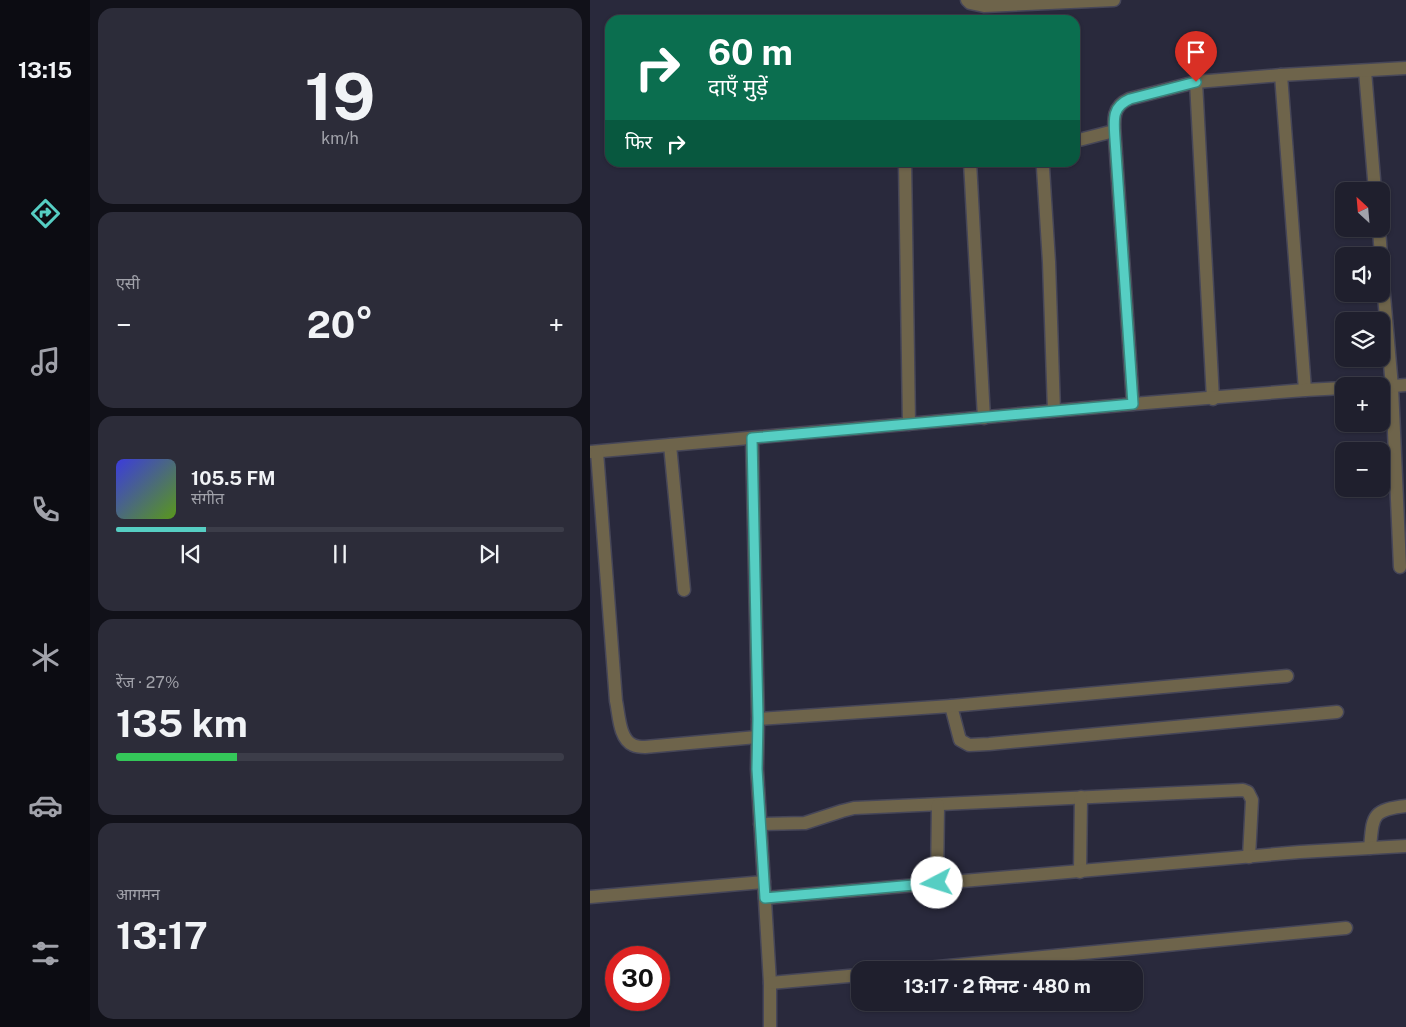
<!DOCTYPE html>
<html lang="hi">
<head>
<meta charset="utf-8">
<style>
	body { margin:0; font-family:"Public Sans","Noto Sans Devanagari",sans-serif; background:#2c2c39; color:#f1f3f6; height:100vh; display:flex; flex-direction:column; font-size:19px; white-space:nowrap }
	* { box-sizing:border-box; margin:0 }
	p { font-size:16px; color:#a1a2aa }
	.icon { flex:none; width:28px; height:28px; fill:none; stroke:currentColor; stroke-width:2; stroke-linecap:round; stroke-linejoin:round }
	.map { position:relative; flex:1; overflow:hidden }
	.details { display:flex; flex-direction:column; gap:8px; padding:8px; background:#111119; width:500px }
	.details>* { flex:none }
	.hud { position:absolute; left:15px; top:15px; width:475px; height:152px; border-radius:15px; box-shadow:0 1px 4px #0004,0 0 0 1px #3c3d49; background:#0b6e4f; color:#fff; overflow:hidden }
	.needle { width:32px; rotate:334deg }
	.controls { position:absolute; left:745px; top:182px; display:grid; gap:10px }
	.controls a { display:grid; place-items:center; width:55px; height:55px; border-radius:10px; background:#1f1f2d; box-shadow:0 1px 4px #0004,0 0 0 1px #3c3d49; font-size:25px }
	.speed { position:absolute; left:15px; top:946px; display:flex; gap:10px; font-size:25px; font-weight:700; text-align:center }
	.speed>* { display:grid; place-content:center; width:65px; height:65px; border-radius:50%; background:#1f1f2d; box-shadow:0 1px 4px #0004,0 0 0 1px #3c3d49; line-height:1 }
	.speed .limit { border:8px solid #d22; background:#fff; color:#111 }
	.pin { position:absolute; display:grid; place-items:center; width:42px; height:42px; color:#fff; margin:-51px -21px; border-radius:50% 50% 50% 0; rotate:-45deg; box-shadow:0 0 5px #0007 }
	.pin .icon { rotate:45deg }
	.me { position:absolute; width:55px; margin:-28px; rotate:265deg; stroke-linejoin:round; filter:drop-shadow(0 0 4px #0008) }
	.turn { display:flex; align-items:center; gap:18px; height:105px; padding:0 20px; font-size:22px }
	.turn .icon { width:65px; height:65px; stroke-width:2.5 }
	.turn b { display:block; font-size:35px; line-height:42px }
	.then { display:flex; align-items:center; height:48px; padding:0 20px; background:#0003; gap:10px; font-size:19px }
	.big { font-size:38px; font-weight:700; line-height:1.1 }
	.details .widget { flex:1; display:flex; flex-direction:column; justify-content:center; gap:8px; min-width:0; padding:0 18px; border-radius:15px; background:#2c2c39 }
	.details .dial { align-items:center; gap:0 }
	.dial b { font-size:65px; line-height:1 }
	.song { display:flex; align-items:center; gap:15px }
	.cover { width:60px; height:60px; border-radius:8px; background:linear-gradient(135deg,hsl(240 70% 55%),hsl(90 70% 35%)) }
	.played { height:5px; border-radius:2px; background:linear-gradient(90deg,#56cec3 20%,#3c3d49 20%) }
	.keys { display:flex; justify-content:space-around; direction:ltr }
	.heat { display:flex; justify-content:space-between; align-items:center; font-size:28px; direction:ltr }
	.charge { height:8px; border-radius:4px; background:linear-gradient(90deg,#34c759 27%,#3c3d49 0) }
	.trip { position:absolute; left:261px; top:961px; width:292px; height:50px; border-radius:15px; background:#1f1f2d; box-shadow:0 1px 4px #0004,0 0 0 1px #3c3d49; font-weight:700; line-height:50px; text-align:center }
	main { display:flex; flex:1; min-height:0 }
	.tabs { display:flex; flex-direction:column; width:90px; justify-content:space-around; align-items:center; background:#0c0c12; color:#a1a2aa }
	.tabs .icon { width:35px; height:35px }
	.tabs .active { color:#56cec3 }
	.tabs b { font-size:22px; color:#f1f3f6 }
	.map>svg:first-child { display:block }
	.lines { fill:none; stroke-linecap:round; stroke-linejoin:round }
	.minor-casing { stroke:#464658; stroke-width:15 }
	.minor { stroke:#6e644b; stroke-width:12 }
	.route-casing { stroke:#38867f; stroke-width:12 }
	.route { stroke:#56cec3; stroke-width:9 }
</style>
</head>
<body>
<main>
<nav class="tabs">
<b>13:15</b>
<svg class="icon active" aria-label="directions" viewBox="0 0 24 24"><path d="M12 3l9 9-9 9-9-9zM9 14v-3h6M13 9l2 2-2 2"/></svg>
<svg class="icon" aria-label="music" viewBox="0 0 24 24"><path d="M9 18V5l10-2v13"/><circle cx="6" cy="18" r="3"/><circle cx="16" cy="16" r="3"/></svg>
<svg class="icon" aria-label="phone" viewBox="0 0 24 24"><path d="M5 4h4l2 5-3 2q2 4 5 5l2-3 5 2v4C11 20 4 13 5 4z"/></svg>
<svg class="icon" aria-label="climate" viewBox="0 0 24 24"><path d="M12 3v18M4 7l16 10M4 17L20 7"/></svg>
<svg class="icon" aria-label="car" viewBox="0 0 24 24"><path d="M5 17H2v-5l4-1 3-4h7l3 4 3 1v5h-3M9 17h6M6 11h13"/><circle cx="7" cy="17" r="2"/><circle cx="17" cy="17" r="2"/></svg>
<svg class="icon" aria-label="filters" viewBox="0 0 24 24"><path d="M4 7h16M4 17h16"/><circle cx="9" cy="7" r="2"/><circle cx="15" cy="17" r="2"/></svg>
</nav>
<section class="details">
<div class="widget dial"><b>19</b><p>km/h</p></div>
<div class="widget"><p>एसी</p>
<div class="heat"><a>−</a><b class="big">20°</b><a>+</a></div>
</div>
<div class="widget">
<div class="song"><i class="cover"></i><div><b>105.5 FM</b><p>संगीत</p></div></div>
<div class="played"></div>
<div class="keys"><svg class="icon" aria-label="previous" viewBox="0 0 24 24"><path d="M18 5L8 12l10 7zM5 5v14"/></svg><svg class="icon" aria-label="pause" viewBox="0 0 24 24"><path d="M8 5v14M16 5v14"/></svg><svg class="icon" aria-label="next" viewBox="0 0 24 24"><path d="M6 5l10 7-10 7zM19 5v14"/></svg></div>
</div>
<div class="widget"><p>रेंज · 27%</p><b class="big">135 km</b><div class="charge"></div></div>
<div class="widget"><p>आगमन</p><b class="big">13:17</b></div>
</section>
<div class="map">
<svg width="816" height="1027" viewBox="0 0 816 1027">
	<rect width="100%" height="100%" fill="#29293c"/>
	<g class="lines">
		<defs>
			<g id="minor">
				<polyline points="377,0 380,3 394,6 524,0"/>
				<polyline points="775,71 785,191"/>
				<polyline points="691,75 715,390"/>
				<polyline points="606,82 623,399"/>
				<polyline points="485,141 524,131"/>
				<polyline points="315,162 319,424"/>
				<polyline points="380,162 394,418"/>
				<polyline points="454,162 453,168 459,262 464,411"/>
				<polyline points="789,229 791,256"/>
				<polyline points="791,261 802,387 810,567"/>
				<polyline points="791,387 816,385"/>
				<path d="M543,404l-18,-265c-1,-17 -4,-32 14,-40l67,-17 85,-7 125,-7"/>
				<polyline points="162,438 168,719 167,769 180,983 180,1027"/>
				<polyline points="80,445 94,590"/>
				<polyline points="0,452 543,404 715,390 754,388"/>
				<path d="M7,452l19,249c3,13 3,38 17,44 4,2 9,2 12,2l112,-10"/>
				<polyline points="361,706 370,740 379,745 399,744 747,712"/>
				<polyline points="168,719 361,706 697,676"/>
				<polyline points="170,824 215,823 252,811 264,808 653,790 658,792 662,800 659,857"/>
				<path d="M780,848c3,-32 1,-38 36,-42"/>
				<polyline points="490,872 491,797"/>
				<polyline points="347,883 348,805"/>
				<polyline points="0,897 174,882"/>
				<polyline points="175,898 710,852 816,846"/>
				<polyline points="317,970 756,928"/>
				<polyline points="180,983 270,975"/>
			</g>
		</defs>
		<use href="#minor" class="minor-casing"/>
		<use href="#minor" class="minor"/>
	</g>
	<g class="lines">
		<defs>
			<path id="route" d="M347,883l-172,15 -8,-129 1,-50 -6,-281 381,-34 -18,-265c-1,-18 -4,-32 15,-40l66,-17"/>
		</defs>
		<use href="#route" class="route-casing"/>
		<use href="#route" class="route"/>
	</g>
</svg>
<div class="controls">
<a><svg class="needle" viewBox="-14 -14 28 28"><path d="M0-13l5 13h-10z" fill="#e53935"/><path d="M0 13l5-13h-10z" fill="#a1a2aa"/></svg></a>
<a><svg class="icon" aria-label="sound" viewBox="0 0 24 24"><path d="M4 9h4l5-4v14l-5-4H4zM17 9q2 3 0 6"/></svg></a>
<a><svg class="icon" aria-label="layers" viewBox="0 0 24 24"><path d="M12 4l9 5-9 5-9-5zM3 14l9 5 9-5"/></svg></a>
<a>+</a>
<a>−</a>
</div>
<div class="speed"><div class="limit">30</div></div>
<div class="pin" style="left:606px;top:82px;background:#d93025"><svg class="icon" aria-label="arrive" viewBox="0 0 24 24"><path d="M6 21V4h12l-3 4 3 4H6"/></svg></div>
<svg class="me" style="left:347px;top:883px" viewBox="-20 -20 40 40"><circle r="19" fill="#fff"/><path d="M0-13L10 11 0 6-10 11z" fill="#56cec3"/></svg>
<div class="trip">13:17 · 2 मिनट · 480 m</div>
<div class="hud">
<div class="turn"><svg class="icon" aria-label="right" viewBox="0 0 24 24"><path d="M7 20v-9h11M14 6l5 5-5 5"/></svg><div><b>60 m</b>दाएँ मुड़ें</div></div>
<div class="then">फिर<svg class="icon" aria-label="right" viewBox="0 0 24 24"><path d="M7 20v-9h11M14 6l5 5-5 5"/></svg></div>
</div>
</div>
</main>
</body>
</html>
